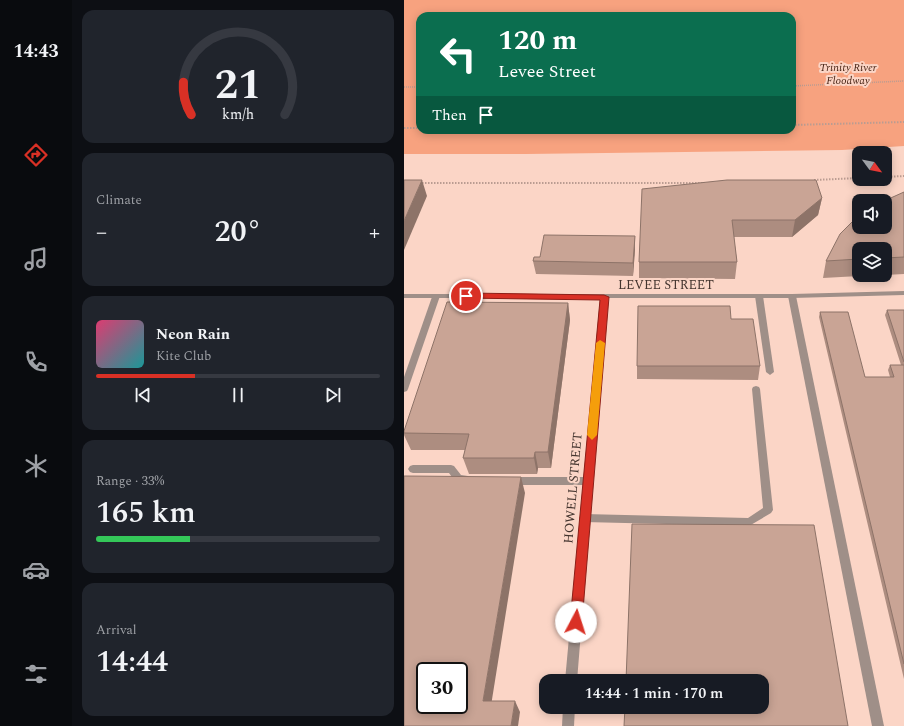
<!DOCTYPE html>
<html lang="en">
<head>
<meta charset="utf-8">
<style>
	body { margin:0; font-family:Spectral,serif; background:#20242c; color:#f1f3f6; height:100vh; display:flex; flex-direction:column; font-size:15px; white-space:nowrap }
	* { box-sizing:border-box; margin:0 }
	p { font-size:13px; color:#9ea1a6 }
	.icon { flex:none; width:22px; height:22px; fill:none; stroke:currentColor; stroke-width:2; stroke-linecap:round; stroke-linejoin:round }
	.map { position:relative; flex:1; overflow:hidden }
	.side { display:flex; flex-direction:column; gap:10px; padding:10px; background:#0d0f14; width:332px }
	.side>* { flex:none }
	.banner { position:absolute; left:12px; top:12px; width:380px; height:122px; border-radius:12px; box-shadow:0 2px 10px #0003; background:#0b6e4f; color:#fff; overflow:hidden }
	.needle { width:26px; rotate:122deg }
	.buttons { position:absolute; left:448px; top:146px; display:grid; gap:8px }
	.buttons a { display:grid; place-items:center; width:40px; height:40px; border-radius:8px; background:#171b24; box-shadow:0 2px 10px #0003; font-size:20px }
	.speed { position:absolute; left:12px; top:662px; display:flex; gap:8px; font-size:20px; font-weight:700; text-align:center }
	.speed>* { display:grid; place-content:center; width:52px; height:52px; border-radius:50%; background:#171b24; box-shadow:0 2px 10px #0003; line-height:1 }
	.speed .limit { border:2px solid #111; border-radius:6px; background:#fff; color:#111 }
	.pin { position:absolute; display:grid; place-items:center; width:34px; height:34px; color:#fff; margin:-17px; border:2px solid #fff; border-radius:50%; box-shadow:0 1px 4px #0007 }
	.me { position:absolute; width:44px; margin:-22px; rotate:5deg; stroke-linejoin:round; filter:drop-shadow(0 0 3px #0008) }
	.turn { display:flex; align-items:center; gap:14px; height:84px; padding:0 16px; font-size:18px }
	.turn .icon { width:52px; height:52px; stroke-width:2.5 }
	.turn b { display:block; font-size:28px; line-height:34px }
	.then { display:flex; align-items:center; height:38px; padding:0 16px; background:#0003; gap:8px; font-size:15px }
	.big { font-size:30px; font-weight:600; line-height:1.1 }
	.side .widget { flex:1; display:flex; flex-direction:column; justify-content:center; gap:6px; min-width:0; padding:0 14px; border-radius:12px; background:#20242c }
	.side .dial { align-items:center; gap:0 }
	.dial svg { height:104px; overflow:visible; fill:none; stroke:#363941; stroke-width:7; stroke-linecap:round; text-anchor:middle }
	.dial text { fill:#f1f3f6; stroke:none }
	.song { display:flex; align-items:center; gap:12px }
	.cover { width:48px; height:48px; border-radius:6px; background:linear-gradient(135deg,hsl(340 70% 55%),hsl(180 70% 35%)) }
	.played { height:4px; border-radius:2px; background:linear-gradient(90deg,#d93025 35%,#363941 35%) }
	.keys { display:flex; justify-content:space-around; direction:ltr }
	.heat { display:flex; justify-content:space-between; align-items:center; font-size:22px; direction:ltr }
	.charge { height:6px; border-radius:3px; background:linear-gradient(90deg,#34c759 33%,#363941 0) }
	.trip { position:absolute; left:135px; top:674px; width:230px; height:40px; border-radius:12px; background:#171b24; box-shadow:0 2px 10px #0003; font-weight:600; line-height:40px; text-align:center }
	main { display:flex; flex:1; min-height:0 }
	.dock { display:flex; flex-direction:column; width:72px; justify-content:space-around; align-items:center; background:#090b0e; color:#9ea1a6 }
	.dock .icon { width:28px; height:28px }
	.dock .current { color:#d93025 }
	.dock b { font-size:18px; color:#f1f3f6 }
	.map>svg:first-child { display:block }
	.green { fill:#f7a27f; fill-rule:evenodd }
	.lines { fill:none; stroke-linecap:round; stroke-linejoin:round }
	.path-far1 { stroke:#ba9c91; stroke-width:1.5; stroke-dasharray:1 1; stroke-linecap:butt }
	.path { stroke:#ba9c91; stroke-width:2; stroke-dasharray:1.5 1.5; stroke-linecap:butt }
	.lane { fill:#9f8f88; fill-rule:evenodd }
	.street { fill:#9f8f88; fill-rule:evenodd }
	.wall { fill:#ad8d80 }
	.shaded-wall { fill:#8d7368 }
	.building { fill:#c9a495; stroke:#8d7368; fill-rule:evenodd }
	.route { fill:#d93025; stroke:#8d1f18 }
	.slow { fill:#f59e0b }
	.labels { text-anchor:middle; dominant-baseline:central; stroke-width:4; stroke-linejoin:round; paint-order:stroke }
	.far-park-label { font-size:11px; font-style:italic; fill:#431f10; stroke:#fbd5c6 }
	.street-label { font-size:13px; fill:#43342e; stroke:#fbd5c6 }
</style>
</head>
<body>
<main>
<nav class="dock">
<b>14:43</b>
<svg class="icon current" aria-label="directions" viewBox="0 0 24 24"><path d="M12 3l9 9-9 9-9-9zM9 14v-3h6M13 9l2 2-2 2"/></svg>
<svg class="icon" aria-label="music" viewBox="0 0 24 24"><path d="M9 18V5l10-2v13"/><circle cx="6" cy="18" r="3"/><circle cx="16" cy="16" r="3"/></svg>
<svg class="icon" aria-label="phone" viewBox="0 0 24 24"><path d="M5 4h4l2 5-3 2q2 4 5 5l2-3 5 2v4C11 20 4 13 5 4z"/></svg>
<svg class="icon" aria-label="climate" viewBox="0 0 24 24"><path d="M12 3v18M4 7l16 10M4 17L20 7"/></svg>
<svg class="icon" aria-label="car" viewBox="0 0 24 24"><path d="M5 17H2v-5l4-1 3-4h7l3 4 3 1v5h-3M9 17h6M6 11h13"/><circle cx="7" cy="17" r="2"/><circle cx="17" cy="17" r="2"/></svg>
<svg class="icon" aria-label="filters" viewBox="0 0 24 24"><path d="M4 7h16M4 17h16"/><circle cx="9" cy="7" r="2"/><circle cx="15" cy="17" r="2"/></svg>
</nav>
<section class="side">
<div class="widget dial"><svg viewBox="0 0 100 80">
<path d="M14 69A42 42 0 1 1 86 69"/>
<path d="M14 69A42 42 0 0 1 8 44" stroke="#d93025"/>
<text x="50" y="56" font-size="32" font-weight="700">21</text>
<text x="50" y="72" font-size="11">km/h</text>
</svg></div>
<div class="widget"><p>Climate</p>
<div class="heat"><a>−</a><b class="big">20°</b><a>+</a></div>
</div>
<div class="widget">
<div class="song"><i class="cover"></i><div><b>Neon Rain</b><p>Kite Club</p></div></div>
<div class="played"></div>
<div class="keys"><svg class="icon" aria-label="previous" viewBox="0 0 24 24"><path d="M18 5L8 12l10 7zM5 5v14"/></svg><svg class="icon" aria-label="pause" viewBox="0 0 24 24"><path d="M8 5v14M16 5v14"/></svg><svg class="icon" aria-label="next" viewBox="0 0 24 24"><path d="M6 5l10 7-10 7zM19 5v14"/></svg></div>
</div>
<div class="widget"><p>Range · 33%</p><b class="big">165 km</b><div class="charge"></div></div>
<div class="widget"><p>Arrival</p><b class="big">14:44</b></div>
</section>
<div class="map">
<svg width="500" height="726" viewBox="0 0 500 726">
	<rect width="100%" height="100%" fill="#fbd5c6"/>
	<path class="green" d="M0,0h500v146l-62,4 -316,4h-122zM16,16h372v114h-372z"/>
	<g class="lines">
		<g class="path-far1">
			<polyline points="388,86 500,81"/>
			<polyline points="0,87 16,87"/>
		</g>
		<g class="path">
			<polyline points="388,125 500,122"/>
			<polyline points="0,128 16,128"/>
			<polyline points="481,177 500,176"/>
			<polyline points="410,180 455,178"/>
			<polyline points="18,183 301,183"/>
		</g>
		<g class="lane">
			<polygon points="29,294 32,294 36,296 4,389 3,391 0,392 0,377"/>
			<polygon points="352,294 355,294 359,296 370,372 366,375 362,372 351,296"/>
			<polygon points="385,294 388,294 392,296 480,726 468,726 384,296"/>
			<polygon points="352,386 355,387 356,389 369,510 367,513 345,526 180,522 177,521 175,518 177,515 180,514 344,518 359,508 348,389 349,387"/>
			<path d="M9,465h38l3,1 7,9 7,1 2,3 -2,3c-10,3 -14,-2 -19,-9h-36l-3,-1 -2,-3 2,-3z"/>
			<polygon points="109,477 184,477 187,478 189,481 187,484 184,485 109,485 106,484 104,481 106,478"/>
		</g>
		<g class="street">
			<polygon points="500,291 500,295 388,298 204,298 173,681 161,681 196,298 0,298 0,294 388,294"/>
			<polygon points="159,707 171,707 170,726 158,726"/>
		</g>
	</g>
	<g class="wall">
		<polygon points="323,180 418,198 414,215 388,237 330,237 333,262 331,279 235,278 235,262"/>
		<polygon points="500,192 500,274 481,275 481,249 455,249 455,275 473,275 419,278 422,261"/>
		<polygon points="231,236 231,249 229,276 132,274 129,261 136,257"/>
		<polygon points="164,303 166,320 147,468 134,468 133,474 65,474 59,458 61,450 7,450 0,435 0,431"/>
		<polygon points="483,310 500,310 500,679 415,317 416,312 461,377 486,377 484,370 486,365 497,365 481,315"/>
		<polygon points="327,319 356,366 354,380 233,379 233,366"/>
	</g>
	<g class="shaded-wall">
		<polygon points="18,180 23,196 0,250 0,221"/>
		<polygon points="418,198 414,215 388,237 391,220"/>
		<polygon points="231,236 231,249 229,276 229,263"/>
		<polygon points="164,303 166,320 147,468 144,452"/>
		<polygon points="131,452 134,468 133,474 130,458"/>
		<polygon points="117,477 121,493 86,712 79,701"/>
		<polygon points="111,701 116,712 114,726 107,726"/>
	</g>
	<g class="building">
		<polygon points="0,180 18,180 0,221"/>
		<polygon points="323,180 412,180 418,198 391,220 328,220 333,262 235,262 238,189"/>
		<polygon points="500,192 500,257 481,258 481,249 455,249 455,259 422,261 436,234 455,215 455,227 481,227 481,201 480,201"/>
		<polygon points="140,235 231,236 229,263 129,261 130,257 136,257"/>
		<polygon points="43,302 164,303 144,452 131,452 130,458 59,458 65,434 0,433 0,431"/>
		<polygon points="234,306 326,306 327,319 349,319 356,366 233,366"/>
		<polygon points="483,310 500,310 500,362"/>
		<polygon points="416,312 444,312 461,377 490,377 486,365 500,365 500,664"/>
		<path d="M0,476l117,1 -38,224h32l-4,25h-107zM21,671h34v34h-34z"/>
		<polygon points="228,524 410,525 444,726 220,726 221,707 358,707 358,681 222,681"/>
	</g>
	<polygon class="route" points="62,293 200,295 205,297 178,622 176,626 172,628 168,626 166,622 196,300 59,298 59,294"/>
	<polygon class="slow" points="196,340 201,343 193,435 188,440 183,435 192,343"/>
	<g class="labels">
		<g class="far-park-label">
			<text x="444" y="67">Trinity River<tspan x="444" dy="13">Floodway</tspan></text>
		</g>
		<g class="street-label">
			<text x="262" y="285">LEVEE STREET</text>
			<text transform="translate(169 488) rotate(-85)">HOWELL STREET</text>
		</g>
	</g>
</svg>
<div class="buttons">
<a><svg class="needle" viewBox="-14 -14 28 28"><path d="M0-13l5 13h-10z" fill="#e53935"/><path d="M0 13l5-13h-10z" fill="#9ea1a6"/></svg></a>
<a><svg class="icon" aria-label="sound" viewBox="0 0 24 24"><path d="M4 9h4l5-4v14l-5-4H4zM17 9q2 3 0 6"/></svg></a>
<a><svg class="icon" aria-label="layers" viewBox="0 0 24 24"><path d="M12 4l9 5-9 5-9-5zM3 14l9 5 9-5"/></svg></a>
</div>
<div class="speed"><div class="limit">30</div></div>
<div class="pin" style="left:62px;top:296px;background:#d93025"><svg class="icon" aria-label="arrive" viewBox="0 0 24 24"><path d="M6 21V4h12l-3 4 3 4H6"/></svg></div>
<svg class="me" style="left:172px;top:622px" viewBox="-20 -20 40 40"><circle r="19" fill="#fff"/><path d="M0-13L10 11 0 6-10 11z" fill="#d93025"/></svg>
<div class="trip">14:44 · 1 min · 170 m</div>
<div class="banner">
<div class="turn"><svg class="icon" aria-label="left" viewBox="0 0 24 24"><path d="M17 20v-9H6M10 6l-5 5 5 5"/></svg><div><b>120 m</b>Levee Street</div></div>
<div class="then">Then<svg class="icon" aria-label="arrive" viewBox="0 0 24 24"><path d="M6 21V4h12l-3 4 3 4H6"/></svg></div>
</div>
</div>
</main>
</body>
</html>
